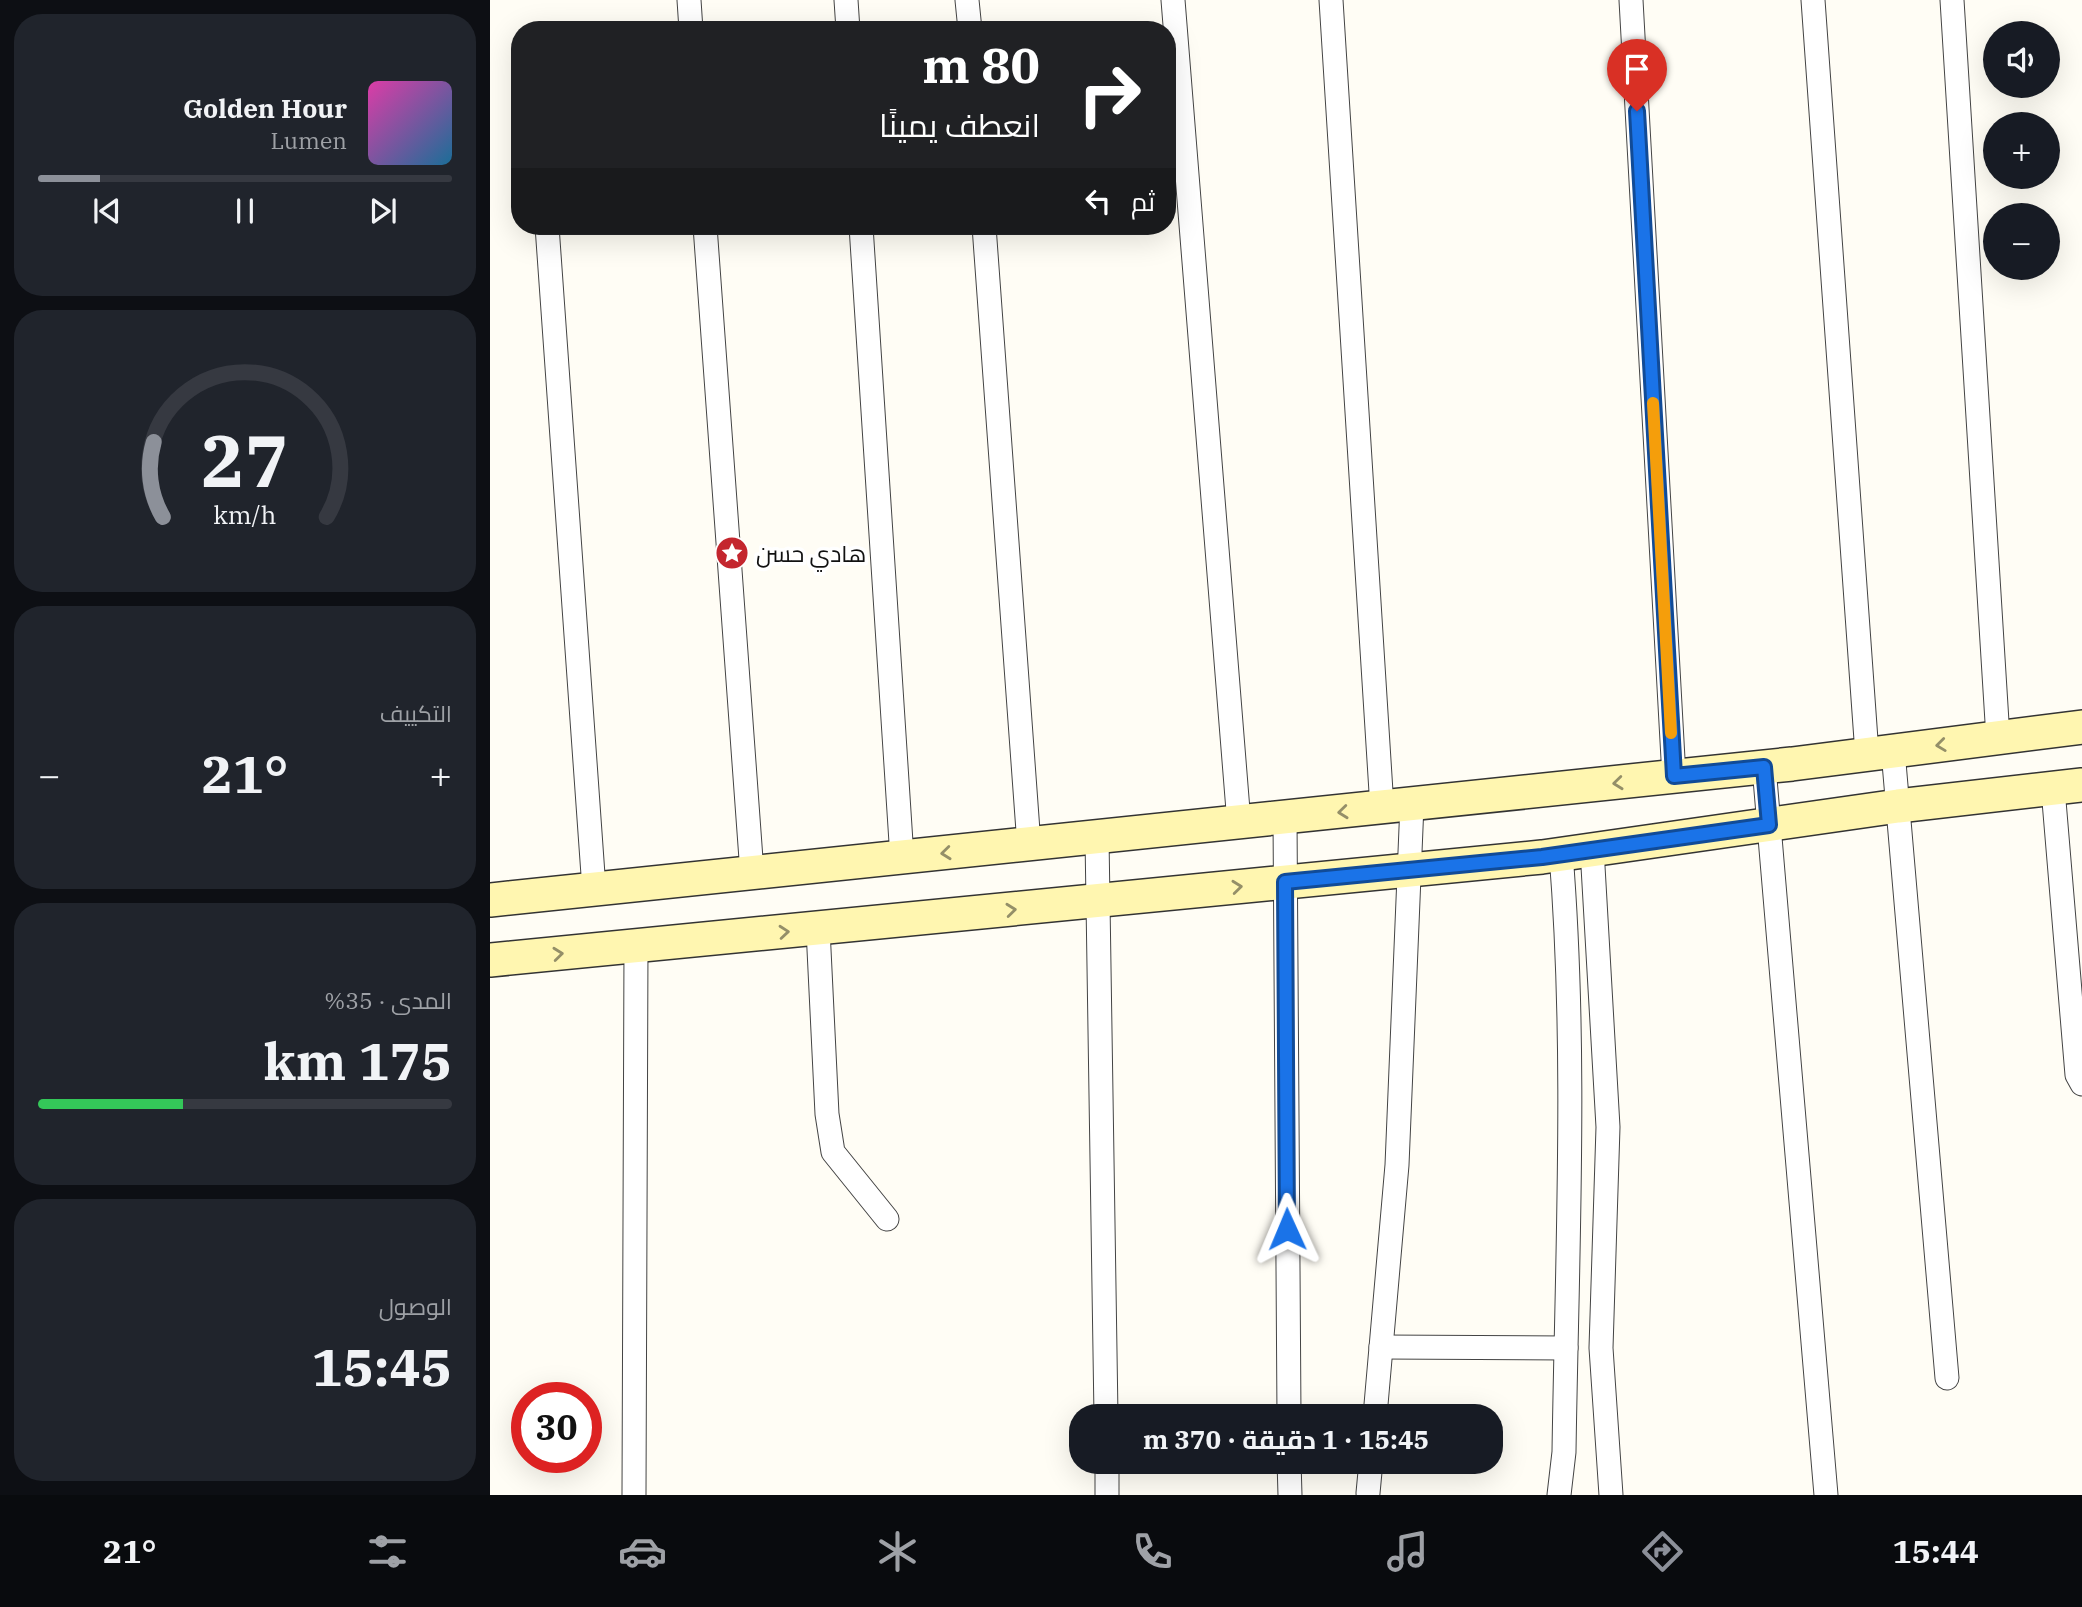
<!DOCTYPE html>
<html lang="ar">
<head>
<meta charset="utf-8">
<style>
	body { margin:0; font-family:"IBM Plex Serif",Cairo,serif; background:#20242c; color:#f1f3f6; direction:rtl; height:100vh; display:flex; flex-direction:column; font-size:26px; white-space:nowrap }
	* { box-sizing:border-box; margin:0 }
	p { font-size:23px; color:#9ea1a6 }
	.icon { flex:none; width:38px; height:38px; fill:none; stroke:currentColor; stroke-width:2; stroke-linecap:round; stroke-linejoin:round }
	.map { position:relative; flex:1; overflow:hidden; direction:ltr }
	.details { display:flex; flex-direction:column; gap:14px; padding:14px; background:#0d0f14; width:490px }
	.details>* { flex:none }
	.hud { position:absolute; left:21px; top:21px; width:665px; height:214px; border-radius:28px; box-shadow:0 7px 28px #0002; direction:rtl; background:#202124; color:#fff; overflow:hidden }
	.controls { position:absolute; left:1493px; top:21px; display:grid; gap:14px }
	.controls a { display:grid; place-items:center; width:77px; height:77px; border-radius:50%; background:#171b24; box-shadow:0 7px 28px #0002; font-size:35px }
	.speed { position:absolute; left:21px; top:1382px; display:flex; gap:14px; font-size:35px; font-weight:700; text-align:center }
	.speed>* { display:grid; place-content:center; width:91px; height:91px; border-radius:50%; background:#171b24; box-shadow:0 7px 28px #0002; line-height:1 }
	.speed .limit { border:10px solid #d22; background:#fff; color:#111 }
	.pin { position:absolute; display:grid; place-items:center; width:60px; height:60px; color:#fff; margin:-72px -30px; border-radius:50% 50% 50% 0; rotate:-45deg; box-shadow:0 0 7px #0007 }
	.pin .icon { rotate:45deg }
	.me { position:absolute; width:77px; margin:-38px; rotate:359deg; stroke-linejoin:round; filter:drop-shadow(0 0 5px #0008) }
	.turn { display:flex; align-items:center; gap:24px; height:147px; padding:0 21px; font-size:32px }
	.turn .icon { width:91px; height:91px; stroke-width:2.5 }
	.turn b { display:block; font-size:49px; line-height:60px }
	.then { display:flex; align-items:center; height:66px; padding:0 21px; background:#0003; gap:14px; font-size:26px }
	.big { font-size:52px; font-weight:700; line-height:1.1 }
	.details .widget { flex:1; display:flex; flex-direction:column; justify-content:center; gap:10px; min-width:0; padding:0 24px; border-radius:28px; background:#20242c }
	.details .dial { align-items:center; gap:0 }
	.dial svg { height:182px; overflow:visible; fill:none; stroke:#363941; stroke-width:7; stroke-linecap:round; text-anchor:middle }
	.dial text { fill:#f1f3f6; stroke:none }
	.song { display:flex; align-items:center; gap:21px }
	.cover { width:84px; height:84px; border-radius:10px; background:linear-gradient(135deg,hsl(320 70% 55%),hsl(200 70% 35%)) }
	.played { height:7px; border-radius:4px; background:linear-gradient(90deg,#8c9099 15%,#363941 15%) }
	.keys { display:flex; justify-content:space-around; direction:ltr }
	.heat { display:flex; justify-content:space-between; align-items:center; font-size:38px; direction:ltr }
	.charge { height:10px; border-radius:5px; background:linear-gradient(90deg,#34c759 35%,#363941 0) }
	.trip { position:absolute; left:579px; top:1404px; width:434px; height:70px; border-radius:28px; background:#171b24; box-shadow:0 7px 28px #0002; font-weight:700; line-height:70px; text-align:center; direction:rtl }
	.menu { display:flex; height:112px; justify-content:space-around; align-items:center; background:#090b0e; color:#9ea1a6 }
	.menu .icon { width:49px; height:49px }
	.menu .on { color:#8c9099 }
	.menu b { font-size:32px; color:#f1f3f6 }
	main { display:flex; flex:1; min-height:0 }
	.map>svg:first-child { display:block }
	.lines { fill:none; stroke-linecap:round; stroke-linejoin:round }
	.street-casing { stroke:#444; stroke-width:25 }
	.secondary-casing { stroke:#333; stroke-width:36 }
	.street { stroke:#fff; stroke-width:23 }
	.secondary { stroke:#fff6b0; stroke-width:33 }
	.oneway { stroke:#948f68 }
	.route-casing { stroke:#114b97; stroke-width:18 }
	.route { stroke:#1a73e8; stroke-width:12 }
	.slow { stroke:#f59e0b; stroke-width:12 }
	.labels { text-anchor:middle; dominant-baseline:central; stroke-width:7; stroke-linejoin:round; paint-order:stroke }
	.poi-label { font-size:23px; fill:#111; stroke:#fff; text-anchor:start }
</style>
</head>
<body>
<main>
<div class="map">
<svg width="1592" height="1495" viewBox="0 0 1592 1495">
	<rect width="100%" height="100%" fill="#fffdf5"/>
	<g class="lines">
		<defs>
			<g id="street">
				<polyline points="199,0 201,30"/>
				<polyline points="356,0 358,30"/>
				<polyline points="477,0 480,30"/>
				<polyline points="683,0 749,823"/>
				<polyline points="841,0 892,808"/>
				<polyline points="1141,0 1184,777"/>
				<polyline points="1323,0 1377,754"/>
				<polyline points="1462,0 1508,738"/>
				<polyline points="57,226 104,889"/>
				<polyline points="215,226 262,873"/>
				<polyline points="371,226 412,858"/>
				<polyline points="494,226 539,845"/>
				<polyline points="1403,751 1457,1378"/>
				<polyline points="1274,767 1336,1495"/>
				<polyline points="1563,789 1587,1075 1592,1084"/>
				<polyline points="795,818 799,1416"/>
				<polyline points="607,838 616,1416"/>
				<polyline points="1102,849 1118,1127 1111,1348 1121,1495"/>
				<polyline points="328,929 337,1114 343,1152 397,1219"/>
				<polyline points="891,1347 1076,1348"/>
				<polyline points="885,1416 907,1165 922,804"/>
				<polyline points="617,1461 617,1495"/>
				<polyline points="799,1461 800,1495"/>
				<polyline points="878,1493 881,1461"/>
				<polyline points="144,1495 146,946"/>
				<path d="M1069,1495l5,-43c3,-199 13,-399 -3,-598"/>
			</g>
			<g id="secondary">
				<polyline points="0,900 1302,764 1592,727"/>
				<polyline points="0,960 1052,857 1408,806 1592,785"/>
			</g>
		</defs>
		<use href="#street" class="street-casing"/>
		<use href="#secondary" class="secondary-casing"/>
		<use href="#street" class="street"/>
		<use href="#secondary" class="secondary"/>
	</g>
	<defs><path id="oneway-chevron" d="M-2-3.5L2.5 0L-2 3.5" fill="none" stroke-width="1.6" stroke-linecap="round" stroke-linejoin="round" transform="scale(1.75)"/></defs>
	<g class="oneway">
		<use href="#oneway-chevron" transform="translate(1451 745) rotate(173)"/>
		<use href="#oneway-chevron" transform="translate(1128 783) rotate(174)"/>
		<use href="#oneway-chevron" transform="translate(853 812) rotate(174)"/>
		<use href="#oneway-chevron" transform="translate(456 853) rotate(174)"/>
		<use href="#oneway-chevron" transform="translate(747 887) rotate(-6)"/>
		<use href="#oneway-chevron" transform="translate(521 910) rotate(-6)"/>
		<use href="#oneway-chevron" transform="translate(294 932) rotate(-5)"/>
		<use href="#oneway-chevron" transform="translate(68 954) rotate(-6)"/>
	</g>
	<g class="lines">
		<defs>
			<polyline id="route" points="797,1229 795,882 1052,857 1279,825 1274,767 1184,776 1147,111"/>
		</defs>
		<use href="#route" class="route-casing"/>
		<use href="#route" class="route"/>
		<polyline class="slow" points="1163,403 1181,733"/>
	</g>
	<defs>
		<symbol id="sight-disc" viewBox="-11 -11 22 22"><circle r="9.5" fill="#c4262e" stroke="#fff"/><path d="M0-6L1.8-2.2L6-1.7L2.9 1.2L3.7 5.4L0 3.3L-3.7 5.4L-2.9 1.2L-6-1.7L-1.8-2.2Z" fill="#fff"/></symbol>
	</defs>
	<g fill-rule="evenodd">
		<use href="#sight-disc" x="223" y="534" width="38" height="38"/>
	</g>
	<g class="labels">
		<g class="poi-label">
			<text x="266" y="553">هادي حسن</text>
		</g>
	</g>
</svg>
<div class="controls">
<a><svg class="icon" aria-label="sound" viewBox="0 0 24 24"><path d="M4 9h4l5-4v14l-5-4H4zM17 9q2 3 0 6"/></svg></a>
<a>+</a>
<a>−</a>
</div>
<div class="speed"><div class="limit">30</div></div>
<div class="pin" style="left:1147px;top:111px;background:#d93025"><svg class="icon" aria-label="arrive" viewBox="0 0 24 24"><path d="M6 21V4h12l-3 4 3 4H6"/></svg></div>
<svg class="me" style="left:797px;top:1229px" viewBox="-20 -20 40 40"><path d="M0-17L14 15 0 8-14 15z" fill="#1a73e8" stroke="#fff" stroke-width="4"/></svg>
<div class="trip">15:45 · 1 دقيقة · 370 m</div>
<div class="hud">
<div class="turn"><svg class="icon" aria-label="right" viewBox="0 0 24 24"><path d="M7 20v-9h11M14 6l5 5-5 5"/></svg><div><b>80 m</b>انعطف يمينًا</div></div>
<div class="then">ثم<svg class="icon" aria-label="left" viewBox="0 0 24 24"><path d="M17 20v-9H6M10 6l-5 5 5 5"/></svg></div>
</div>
</div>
<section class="details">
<div class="widget">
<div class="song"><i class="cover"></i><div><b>Golden Hour</b><p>Lumen</p></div></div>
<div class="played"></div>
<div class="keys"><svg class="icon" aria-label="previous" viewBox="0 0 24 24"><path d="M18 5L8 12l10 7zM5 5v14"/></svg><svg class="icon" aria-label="pause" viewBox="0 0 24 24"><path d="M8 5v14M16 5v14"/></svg><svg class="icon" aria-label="next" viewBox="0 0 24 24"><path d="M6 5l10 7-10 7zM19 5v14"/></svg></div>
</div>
<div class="widget dial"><svg viewBox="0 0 100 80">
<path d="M14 69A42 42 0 1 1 86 69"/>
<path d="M14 69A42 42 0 0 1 10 36" stroke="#8c9099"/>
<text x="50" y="56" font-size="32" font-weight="700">27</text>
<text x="50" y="72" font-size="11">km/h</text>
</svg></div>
<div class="widget"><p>التكييف</p>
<div class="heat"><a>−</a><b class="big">21°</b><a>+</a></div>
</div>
<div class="widget"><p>المدى · 35%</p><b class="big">175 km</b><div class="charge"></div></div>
<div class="widget"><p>الوصول</p><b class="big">15:45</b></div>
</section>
</main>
<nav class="menu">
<b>15:44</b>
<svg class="icon on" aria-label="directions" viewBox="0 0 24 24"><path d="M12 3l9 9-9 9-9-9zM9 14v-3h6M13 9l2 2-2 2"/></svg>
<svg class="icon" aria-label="music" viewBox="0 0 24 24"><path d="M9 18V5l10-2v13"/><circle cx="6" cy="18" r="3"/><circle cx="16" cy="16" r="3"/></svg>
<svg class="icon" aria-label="phone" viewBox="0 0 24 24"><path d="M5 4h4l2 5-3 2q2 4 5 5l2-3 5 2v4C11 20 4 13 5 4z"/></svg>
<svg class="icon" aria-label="climate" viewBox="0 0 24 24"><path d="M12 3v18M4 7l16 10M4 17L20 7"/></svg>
<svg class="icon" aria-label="car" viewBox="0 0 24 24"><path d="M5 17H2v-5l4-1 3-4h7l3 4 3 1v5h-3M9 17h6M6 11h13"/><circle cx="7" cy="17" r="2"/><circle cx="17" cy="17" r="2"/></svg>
<svg class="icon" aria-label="filters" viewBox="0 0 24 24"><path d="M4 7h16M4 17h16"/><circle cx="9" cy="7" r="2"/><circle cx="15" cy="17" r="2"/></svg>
<b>21°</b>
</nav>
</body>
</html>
